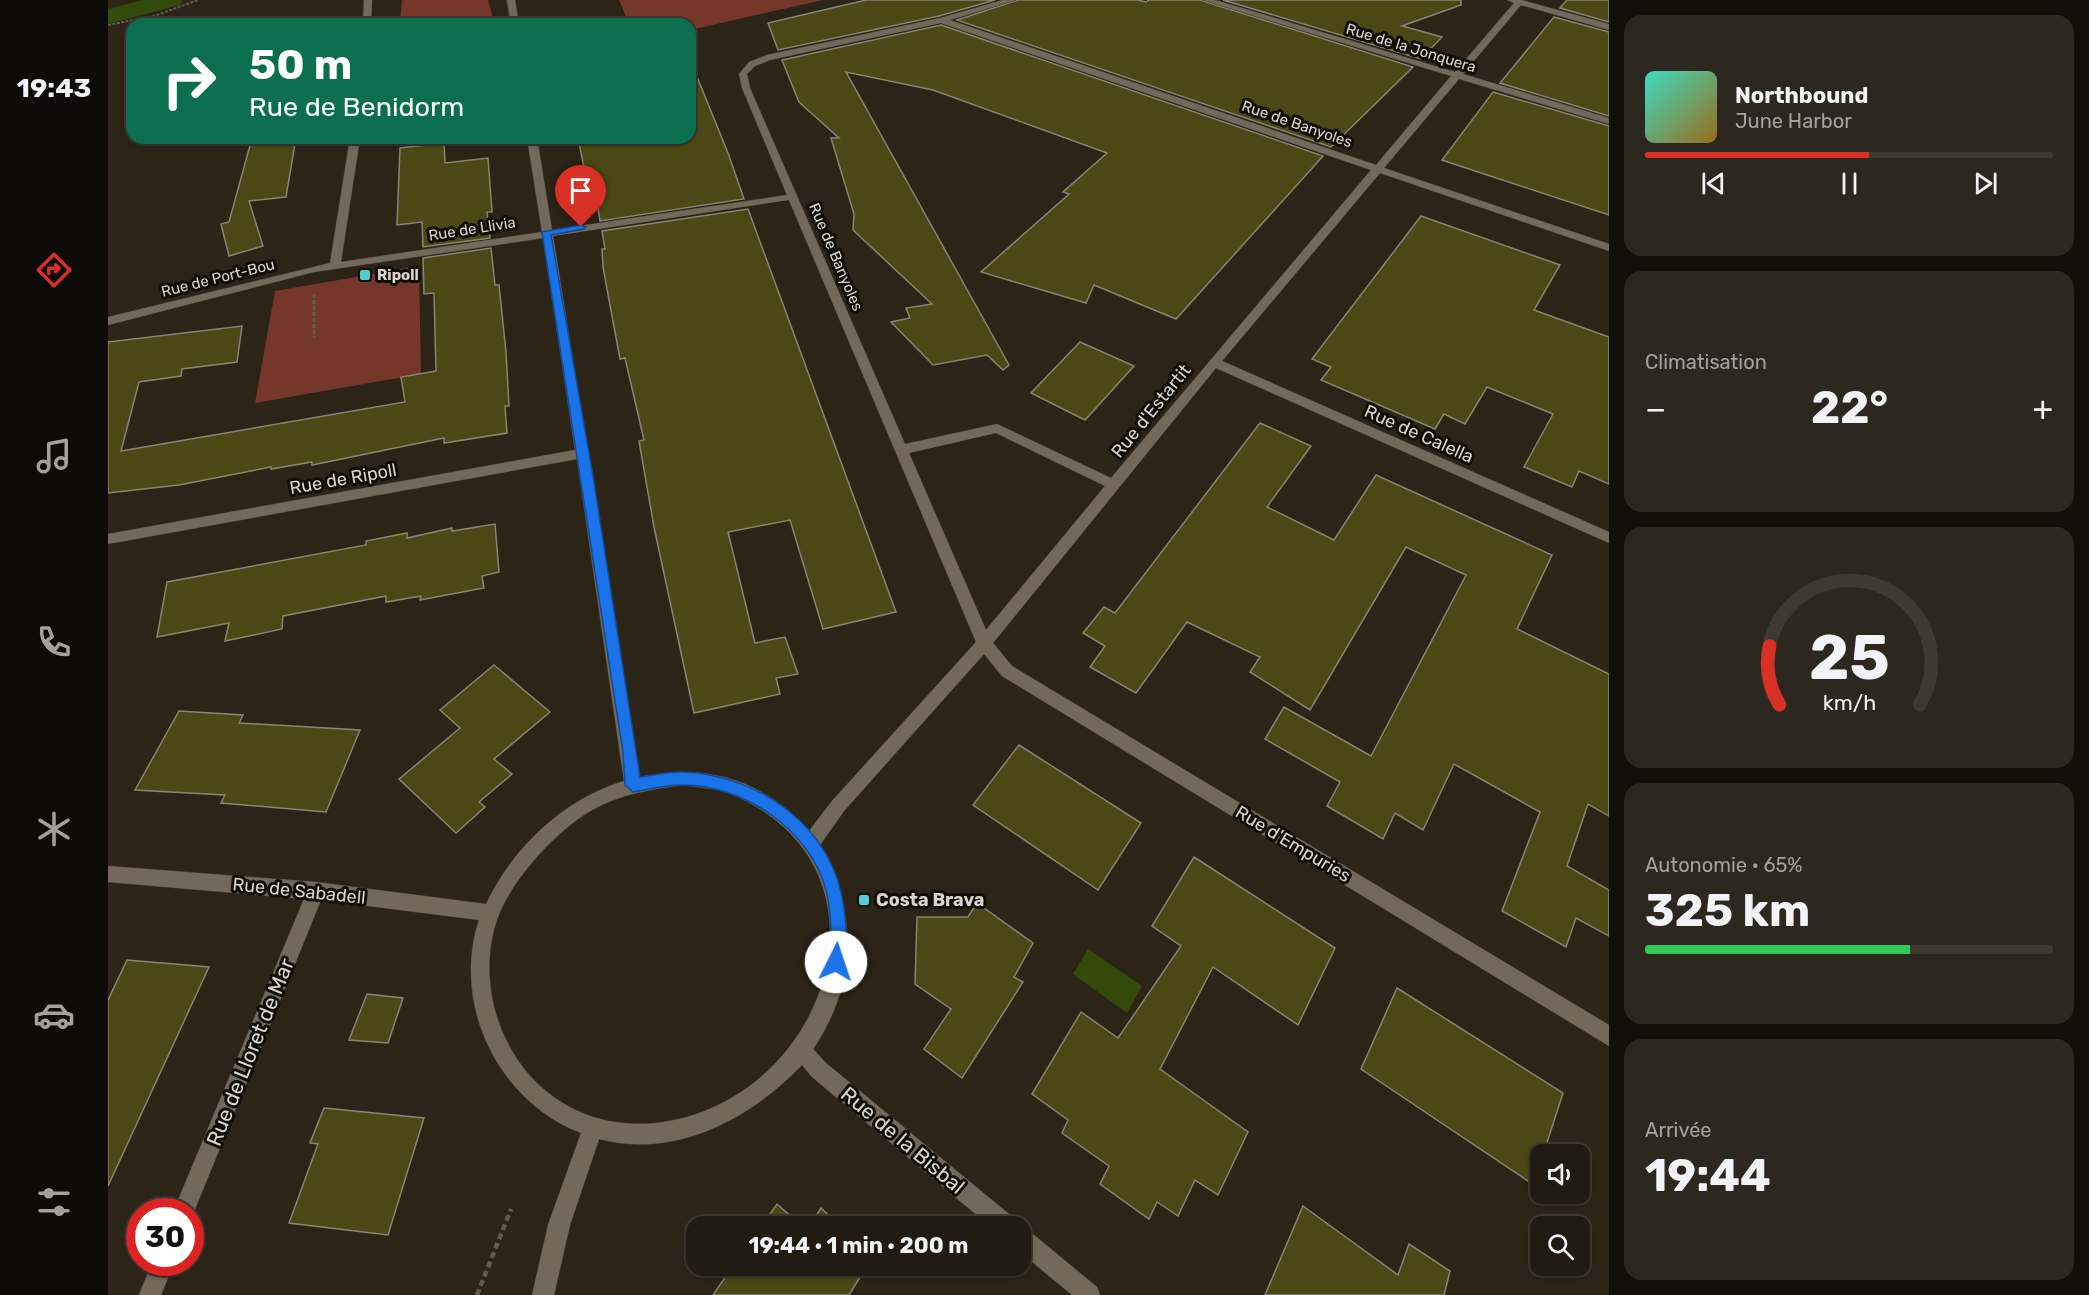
<!DOCTYPE html>
<html lang="fr">
<head>
<meta charset="utf-8">
<style>
	body { margin:0; font-family:Rubik,sans-serif; background:#2d281f; color:#f1f3f6; height:100vh; display:flex; flex-direction:column; font-size:22px; white-space:nowrap }
	* { box-sizing:border-box; margin:0 }
	p { font-size:20px; color:#a2a19f }
	.icon { flex:none; width:33px; height:33px; fill:none; stroke:currentColor; stroke-width:2; stroke-linecap:round; stroke-linejoin:round }
	.map { position:relative; flex:1; overflow:hidden }
	.sheet { display:flex; flex-direction:column; gap:15px; padding:15px; background:#120f09; width:480px }
	.sheet>* { flex:none }
	.banner { position:absolute; left:18px; top:18px; width:570px; height:126px; border-radius:18px; box-shadow:0 2px 4px #0004,0 0 0 2px #3e3931; background:#0b6e4f; color:#fff; overflow:hidden }
	.fabs { position:absolute; left:1422px; top:1144px; display:grid; gap:12px }
	.fabs a { display:grid; place-items:center; width:60px; height:60px; border-radius:12px; background:#211b11; box-shadow:0 2px 4px #0004,0 0 0 2px #3e3931; font-size:30px }
	.speed { position:absolute; left:18px; top:1198px; display:flex; gap:12px; font-size:30px; font-weight:700; text-align:center }
	.speed>* { display:grid; place-content:center; width:78px; height:78px; border-radius:50%; background:#211b11; box-shadow:0 2px 4px #0004,0 0 0 2px #3e3931; line-height:1 }
	.speed .limit { border:9px solid #d22; background:#fff; color:#111 }
	.pin { position:absolute; display:grid; place-items:center; width:51px; height:51px; color:#fff; margin:-62px -26px; border-radius:50% 50% 50% 0; rotate:-45deg; box-shadow:0 0 6px #0007 }
	.pin .icon { rotate:45deg }
	.me { position:absolute; width:66px; margin:-33px; rotate:4deg; stroke-linejoin:round; filter:drop-shadow(0 0 4px #0008) }
	.turn { display:flex; align-items:center; gap:21px; height:126px; padding:0 24px; font-size:27px }
	.turn .icon { width:78px; height:78px; stroke-width:2.5 }
	.turn b { display:block; font-size:42px; line-height:51px }
	.big { font-size:45px; font-weight:700; line-height:1.1 }
	.sheet .card { flex:1; display:flex; flex-direction:column; justify-content:center; gap:9px; min-width:0; padding:0 21px; border-radius:18px; background:#2d281f }
	.sheet .dial { align-items:center; gap:0 }
	.dial svg { height:156px; overflow:visible; fill:none; stroke:#3e3931; stroke-width:7; stroke-linecap:round; text-anchor:middle }
	.dial text { fill:#f1f3f6; stroke:none }
	.song { display:flex; align-items:center; gap:18px }
	.cover { width:72px; height:72px; border-radius:9px; background:linear-gradient(135deg,hsl(170 70% 55%),hsl(40 70% 35%)) }
	.played { height:6px; border-radius:3px; background:linear-gradient(90deg,#d93025 55%,#3e3931 55%) }
	.keys { display:flex; justify-content:space-around; direction:ltr }
	.heat { display:flex; justify-content:space-between; align-items:center; font-size:33px; direction:ltr }
	.charge { height:9px; border-radius:4px; background:linear-gradient(90deg,#34c759 65%,#3e3931 0) }
	.trip { position:absolute; left:578px; top:1216px; width:345px; height:60px; border-radius:18px; background:#211b11; box-shadow:0 2px 4px #0004,0 0 0 2px #3e3931; font-weight:700; line-height:60px; text-align:center }
	main { display:flex; flex:1; min-height:0 }
	.dock { display:flex; flex-direction:column; width:108px; justify-content:space-around; align-items:center; background:#0d0b07; color:#a2a19f }
	.dock .icon { width:42px; height:42px }
	.dock .active { color:#d93025 }
	.dock b { font-size:27px; color:#f1f3f6 }
	.map>svg:first-child { display:block }
	.green { fill:#74372a }
	.water { fill:#324b0a }
	.lines { fill:none; stroke-linecap:round; stroke-linejoin:round }
	.canal { fill:#324b0a; fill-rule:evenodd }
	.building { fill:#4b4815; stroke:#868574; stroke-width:1.5 }
	.minor-casing { stroke:#474137; stroke-width:1 }
	.path-far2 { stroke:#625b4f; stroke-width:2; stroke-dasharray:3 1.5; stroke-linecap:butt }
	.path-far1 { stroke:#625b4f; stroke-width:3; stroke-dasharray:4 2; stroke-linecap:butt }
	.path { stroke:#625b4f; stroke-width:4.5; stroke-dasharray:6 4; stroke-linecap:butt }
	.minor { fill:#72695a; fill-rule:evenodd }
	.route { fill:#1a73e8; stroke:#114b97; stroke-width:1.5 }
	.poi-dot { fill:#51ccd4; stroke:#110e08; stroke-width:2 }
	.labels { text-anchor:middle; dominant-baseline:central; stroke-width:6; stroke-linejoin:round; paint-order:stroke }
	.far-street-label { font-size:15px; fill:#dad5cc; stroke:#110e08 }
	.far-poi-label { font-size:15px; font-weight:bold; fill:#dad5cc; stroke:#110e08; text-anchor:start }
	.street-label { font-size:18px; fill:#dad5cc; stroke:#110e08 }
	.poi-label { font-size:18px; font-weight:bold; fill:#dad5cc; stroke:#110e08; text-anchor:start }
	.near-street-label { font-size:21px; fill:#dad5cc; stroke:#110e08 }
</style>
</head>
<body>
<main>
<nav class="dock">
<b>19:43</b>
<svg class="icon active" aria-label="directions" viewBox="0 0 24 24"><path d="M12 3l9 9-9 9-9-9zM9 14v-3h6M13 9l2 2-2 2"/></svg>
<svg class="icon" aria-label="music" viewBox="0 0 24 24"><path d="M9 18V5l10-2v13"/><circle cx="6" cy="18" r="3"/><circle cx="16" cy="16" r="3"/></svg>
<svg class="icon" aria-label="phone" viewBox="0 0 24 24"><path d="M5 4h4l2 5-3 2q2 4 5 5l2-3 5 2v4C11 20 4 13 5 4z"/></svg>
<svg class="icon" aria-label="climate" viewBox="0 0 24 24"><path d="M12 3v18M4 7l16 10M4 17L20 7"/></svg>
<svg class="icon" aria-label="car" viewBox="0 0 24 24"><path d="M5 17H2v-5l4-1 3-4h7l3 4 3 1v5h-3M9 17h6M6 11h13"/><circle cx="7" cy="17" r="2"/><circle cx="17" cy="17" r="2"/></svg>
<svg class="icon" aria-label="filters" viewBox="0 0 24 24"><path d="M4 7h16M4 17h16"/><circle cx="9" cy="7" r="2"/><circle cx="15" cy="17" r="2"/></svg>
</nav>
<div class="map">
<svg width="1501" height="1295" viewBox="0 0 1501 1295">
	<rect width="100%" height="100%" fill="#2c2417"/>
	<g class="green">
		<polygon points="294,0 380,0 386,21 292,24"/>
		<polygon points="511,0 715,0 582,30 582,24 521,24"/>
		<polygon points="311,266 313,374 147,403 167,291"/>
	</g>
	<polygon class="water" points="980,949 1034,986 1019,1013 965,974"/>
	<g class="lines">
		<polygon class="canal" points="35,0 75,0 72,5 0,24 0,9"/>
	</g>
	<g class="building">
		<polygon points="758,0 887,0 831,16 670,50 660,23"/>
		<polygon points="910,0 1030,0 1038,2 1041,0 1092,0 1305,67 1223,147 849,20"/>
		<polygon points="1115,0 1353,0 1353,5 1294,26 1334,37 1313,59"/>
		<polygon points="1459,0 1501,0 1501,22 1452,8"/>
		<polygon points="1446,17 1501,32 1501,116 1392,83"/>
		<polygon points="833,25 1215,156 1068,319 986,285 978,303 873,272 961,194 955,192 999,153 825,90 738,72 901,365 895,370 879,355 825,365 783,322 802,318 798,308 824,304 745,230 746,214 723,138 731,138 691,102 674,60"/>
		<polygon points="583,62 620,153 636,199 492,221 486,184 483,185 482,177 478,177 470,138 582,138"/>
		<polygon points="1385,92 1501,126 1501,215 1334,160"/>
		<polygon points="144,138 188,138 178,197 141,201 155,246 121,256 113,224 121,222"/>
		<polygon points="336,143 337,163 380,158 384,212 379,212 382,238 315,247 314,222 289,225 292,148"/>
		<polygon points="640,209 788,612 715,629 682,520 620,532 647,643 677,637 690,674 668,678 672,694 586,713 546,527 531,441 536,440 517,358 512,359 509,343 495,267 494,249 497,249 494,231"/>
		<polygon points="1313,216 1452,265 1426,310 1501,337 1501,484 1471,471 1464,487 1416,467 1445,414 1379,387 1357,424 1336,414 1327,429 1213,380 1223,367 1204,359"/>
		<polygon points="383,248 387,285 391,285 398,352 401,406 397,406 399,433 336,443 336,438 204,465 204,462 163,469 163,467 71,485 0,493 0,342 134,326 129,362 74,369 73,376 31,382 13,451 297,402 293,377 328,371 326,293 316,294 315,258"/>
		<polygon points="972,342 1026,366 977,420 923,393"/>
		<polygon points="1152,423 1203,446 1159,507 1226,540 1268,475 1444,555 1409,629 1501,674 1501,816 1480,804 1459,866 1501,890 1501,936 1468,918 1458,947 1394,911 1432,812 1346,764 1315,830 1287,813 1275,839 1219,806 1232,782 1157,739 1176,707 1263,756 1358,575 1298,547 1202,710 1142,672 1152,657 1079,622 1028,693 982,667 997,646 975,633 996,607 1007,613"/>
		<polygon points="387,524 391,572 374,576 376,588 312,600 313,596 278,602 278,596 175,616 174,629 117,641 121,623 49,637 59,582 258,545 258,541 299,533 299,538 344,528 344,531"/>
		<polygon points="386,665 442,712 386,759 404,774 371,802 377,807 348,833 291,779 352,728 332,710"/>
		<polygon points="71,711 135,715 131,723 252,730 218,812 113,803 117,795 27,790"/>
		<polygon points="911,745 1033,823 990,890 865,805"/>
		<polygon points="1086,857 1227,948 1190,1025 1105,967 1052,1069 1140,1132 1110,1195 1087,1180 1070,1216 1049,1202 1041,1219 992,1184 1001,1166 954,1133 960,1120 924,1094 973,1012 1010,1038 1073,946 1044,926"/>
		<polygon points="869,903 925,943 906,977 915,982 854,1078 816,1049 843,1009 807,984 809,917 860,917"/>
		<polygon points="19,960 101,967 0,1186 0,1000"/>
		<polygon points="1289,988 1455,1093 1435,1155 1432,1155 1426,1185 1253,1069"/>
		<polygon points="259,994 295,998 280,1043 241,1040"/>
		<polygon points="216,1108 316,1118 280,1235 181,1223 210,1144 202,1143"/>
		<polygon points="669,1204 695,1227 653,1227"/>
		<polygon points="1195,1206 1290,1275 1301,1244 1342,1271 1336,1295 1157,1295"/>
		<polygon points="713,1208 729,1223 735,1227 701,1227"/>
		<polygon points="625,1266 759,1266 741,1295 605,1295"/>
	</g>
	<g class="lines">
		<defs>
			<g id="minor">
				<polygon points="256,0 264,0 263,24 255,24"/>
				<polygon points="399,0 407,0 411,24 403,24"/>
				<path d="M895,0h13l-66,20 426,145 75,-89 -249,-76h13l240,72 59,-69 -7,-3h14l88,24v6l-88,-25 -58,69 146,44v6l-150,-45 -75,89 225,76v7l-229,-78 -158,188 387,171v11l-393,-175 -223,275 19,23 597,359v21l-607,-370 -18,-22 -140,157 -24,34c38,67 37,140 -7,204l13,14 189,156 3,8h-27l-179,-150 -10,-12c-52,54 -126,94 -203,74l-29,86 -16,70h-22l16,-70 33,-92c-82,-31 -130,-128 -102,-213l-158,-20 -130,319 -1,-7h-17l131,-313 -196,-17v-16l208,16 170,22c27,-57 78,-105 138,-123l-47,-322 -469,85v-10l467,-84 -32,-212 -229,34 -206,53v-8l222,-54 20,-125h10l-19,124 201,-30 -15,-94h10l15,92 235,-35 -45,-107 -3,-14 10,-12 18,-7 173,-37zM833,23l430,147 -260,308 -114,-54 -92,20 -155,-356 -3,-14 8,-8 15,-6zM681,200l187,442 -144,159 -23,30c-45,-51 -102,-68 -169,-54l-87,-541zM888,433l109,53 -119,144 -77,-177zM576,785c15,3 33,3 47,9 177,74 95,310 -75,329 -40,4 -79,-6 -110,-32 -49,-40 -70,-114 -48,-174 14,-38 59,-87 94,-107 28,-16 60,-21 92,-25z"/>
				<polygon points="912,1227 920,1230 989,1287 992,1295 964,1295 912,1252"/>
				<polygon points="44,1263 66,1263 53,1295 31,1295"/>
			</g>
		</defs>
		<use href="#minor" class="minor-casing"/>
		<polyline class="path-far2" points="0,25 46,16 90,0"/>
		<polyline class="path-far1" points="206,294 206,338"/>
		<polyline class="path" points="369,1295 403,1209"/>
		<use href="#minor" class="minor"/>
	</g>
	<path class="route" d="M473,225l5,2 -2,2 -33,6 42,241 47,301c14,-2 31,-6 45,-5 77,4 150,57 159,137 2,20 6,39 -2,59l-6,2 -6,-2c-3,-10 2,-18 1,-27 0,-16 -1,-36 -5,-51 -16,-60 -82,-105 -143,-105 -16,0 -34,4 -50,7l-8,-7 -2,-33 -81,-520z"/>
	<g class="poi-dot">
		<rect x="251" y="269" width="12" height="12" rx="3"/>
		<rect x="750" y="894" width="12" height="12" rx="3"/>
	</g>
	<g class="labels">
		<g class="far-street-label">
			<text transform="translate(1303 48) rotate(17)">Rue de la Jonquera</text>
			<text transform="translate(1189 124) rotate(19)">Rue de Banyoles</text>
			<text transform="translate(364 229) rotate(-9)">Rue de Llivia</text>
			<text transform="translate(728 257) rotate(67)">Rue de Banyoles</text>
			<text transform="translate(110 278) rotate(-14)">Rue de Port-Bou</text>
		</g>
		<g class="far-poi-label">
			<text x="269" y="275">Ripoll</text>
		</g>
		<g class="street-label">
			<text transform="translate(1043 411) rotate(-51)">Rue d'Estartit</text>
			<text transform="translate(1311 434) rotate(24)">Rue de Calella</text>
			<text transform="translate(235 479) rotate(-10)">Rue de Ripoll</text>
			<text transform="translate(1185 844) rotate(31)">Rue d'Empuries</text>
			<text transform="translate(191 891) rotate(6)">Rue de Sabadell</text>
		</g>
		<g class="poi-label">
			<text x="768" y="900">Costa Brava</text>
		</g>
		<g class="near-street-label">
			<text transform="translate(142 1052) rotate(-68)">Rue de Lloret de Mar</text>
			<text transform="translate(795 1140) rotate(40)">Rue de la Bisbal</text>
		</g>
	</g>
</svg>
<div class="fabs">
<a><svg class="icon" aria-label="sound" viewBox="0 0 24 24"><path d="M4 9h4l5-4v14l-5-4H4zM17 9q2 3 0 6"/></svg></a>
<a><svg class="icon" aria-label="search" viewBox="0 0 24 24"><circle cx="10" cy="10" r="6"/><path d="M15 15l6 6"/></svg></a>
</div>
<div class="speed"><div class="limit">30</div></div>
<div class="pin" style="left:473px;top:227px;background:#d93025"><svg class="icon" aria-label="arrive" viewBox="0 0 24 24"><path d="M6 21V4h12l-3 4 3 4H6"/></svg></div>
<svg class="me" style="left:728px;top:962px" viewBox="-20 -20 40 40"><circle r="19" fill="#fff"/><path d="M0-13L10 11 0 6-10 11z" fill="#1a73e8"/></svg>
<div class="trip">19:44 · 1 min · 200 m</div>
<div class="banner">
<div class="turn"><svg class="icon" aria-label="right" viewBox="0 0 24 24"><path d="M7 20v-9h11M14 6l5 5-5 5"/></svg><div><b>50 m</b>Rue de Benidorm</div></div>
</div>
</div>
<section class="sheet">
<div class="card">
<div class="song"><i class="cover"></i><div><b>Northbound</b><p>June Harbor</p></div></div>
<div class="played"></div>
<div class="keys"><svg class="icon" aria-label="previous" viewBox="0 0 24 24"><path d="M18 5L8 12l10 7zM5 5v14"/></svg><svg class="icon" aria-label="pause" viewBox="0 0 24 24"><path d="M8 5v14M16 5v14"/></svg><svg class="icon" aria-label="next" viewBox="0 0 24 24"><path d="M6 5l10 7-10 7zM19 5v14"/></svg></div>
</div>
<div class="card"><p>Climatisation</p>
<div class="heat"><a>−</a><b class="big">22°</b><a>+</a></div>
</div>
<div class="card dial"><svg viewBox="0 0 100 80">
<path d="M14 69A42 42 0 1 1 86 69"/>
<path d="M14 69A42 42 0 0 1 9 39" stroke="#d93025"/>
<text x="50" y="56" font-size="32" font-weight="700">25</text>
<text x="50" y="72" font-size="11">km/h</text>
</svg></div>
<div class="card"><p>Autonomie · 65%</p><b class="big">325 km</b><div class="charge"></div></div>
<div class="card"><p>Arrivée</p><b class="big">19:44</b></div>
</section>
</main>
</body>
</html>
